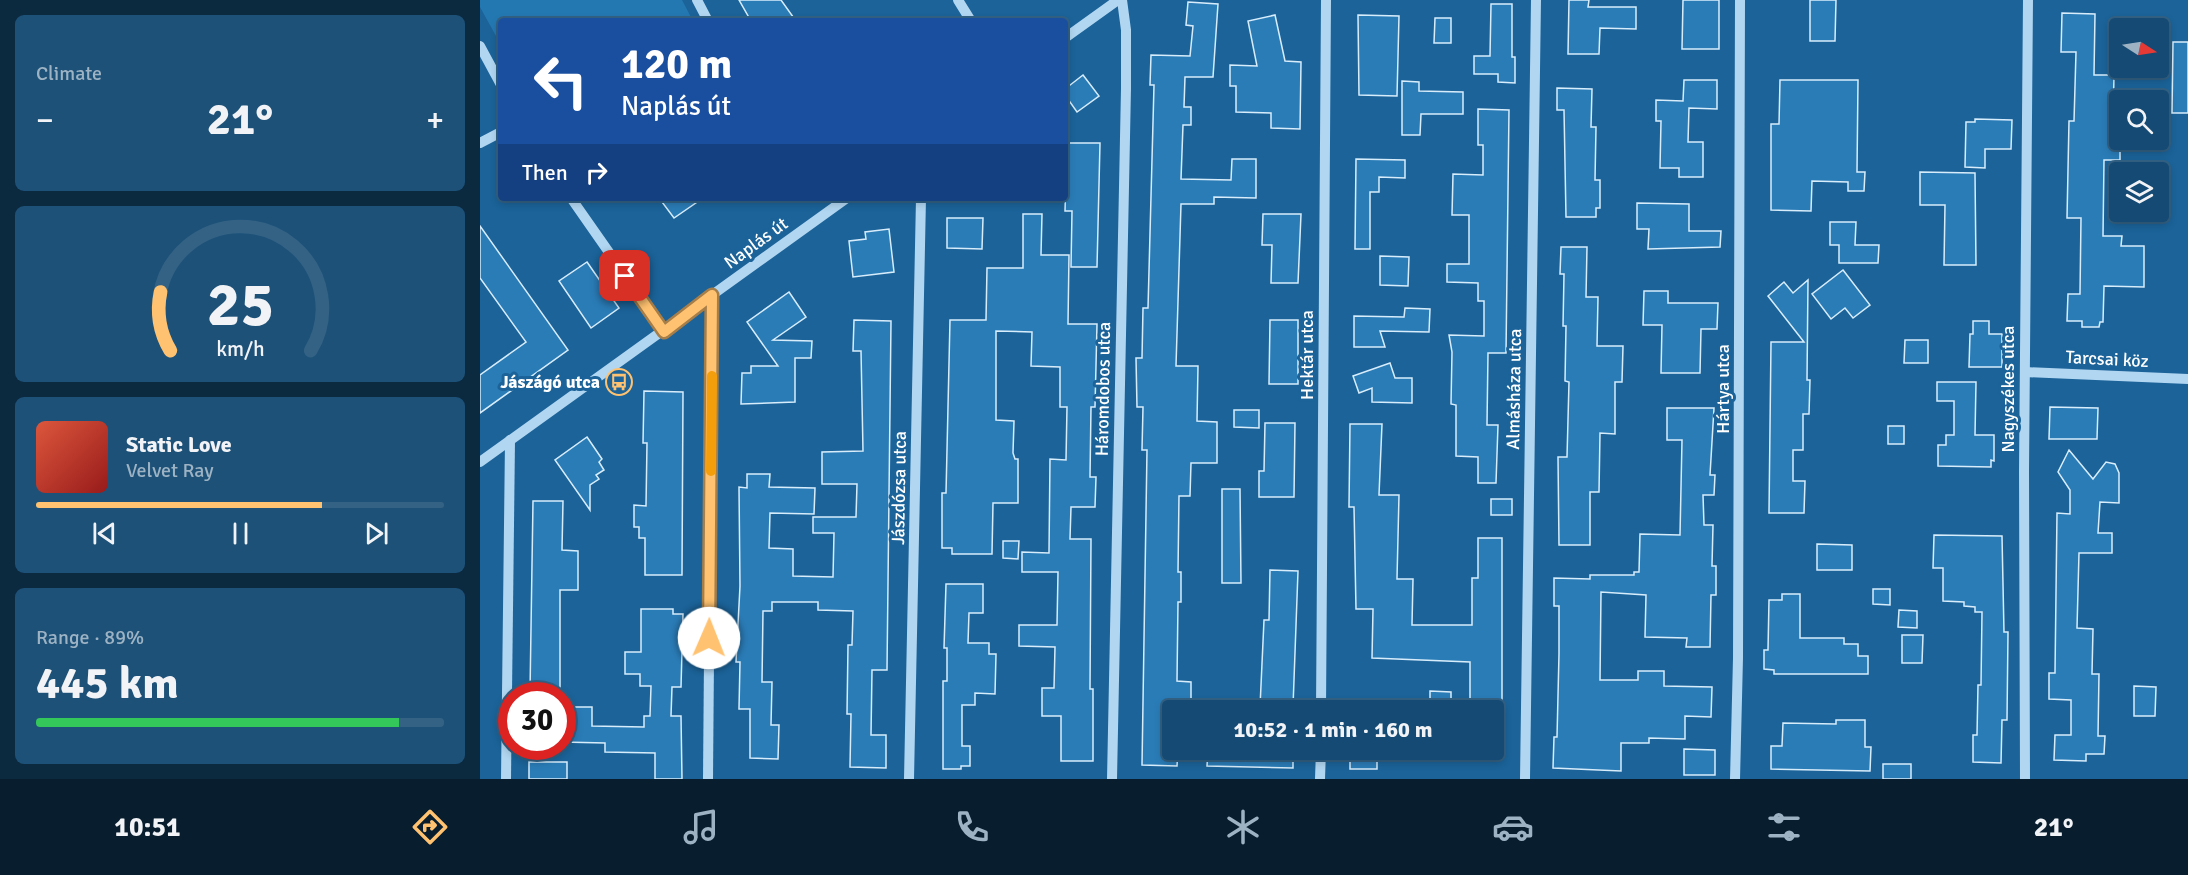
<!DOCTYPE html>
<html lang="en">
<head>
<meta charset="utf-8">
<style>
	body { margin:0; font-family:Signika,sans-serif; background:#1d5178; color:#f1f3f6; height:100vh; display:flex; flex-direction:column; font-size:22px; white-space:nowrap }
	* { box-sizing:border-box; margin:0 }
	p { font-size:20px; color:#9db3c4 }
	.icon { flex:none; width:33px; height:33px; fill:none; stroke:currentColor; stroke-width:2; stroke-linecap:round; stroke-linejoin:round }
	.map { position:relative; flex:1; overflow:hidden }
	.details { display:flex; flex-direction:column; gap:15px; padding:15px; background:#0b293f; width:480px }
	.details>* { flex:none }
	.banner { position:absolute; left:18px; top:18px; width:570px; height:183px; border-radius:6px; box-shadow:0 3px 9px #0003,0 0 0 2px #336285; background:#1a4fa0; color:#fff; overflow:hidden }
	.needle { width:39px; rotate:102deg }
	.tools { position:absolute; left:1629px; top:18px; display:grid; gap:12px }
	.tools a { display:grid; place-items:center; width:60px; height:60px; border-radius:6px; background:#144a73; box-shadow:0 3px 9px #0003,0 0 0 2px #336285; font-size:30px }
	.speed { position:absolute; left:18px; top:682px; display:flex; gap:12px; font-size:30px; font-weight:700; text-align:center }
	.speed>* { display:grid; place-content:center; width:78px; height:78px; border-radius:50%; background:#144a73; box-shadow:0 3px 9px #0003,0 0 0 2px #336285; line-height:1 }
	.speed .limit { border:9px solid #d22; background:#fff; color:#111 }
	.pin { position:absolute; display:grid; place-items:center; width:51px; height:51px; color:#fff; margin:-26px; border-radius:12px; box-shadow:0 3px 9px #0006 }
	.me { position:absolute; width:66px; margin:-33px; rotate:1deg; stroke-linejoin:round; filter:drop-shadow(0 0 4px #0008) }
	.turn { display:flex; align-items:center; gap:21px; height:126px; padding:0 24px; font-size:27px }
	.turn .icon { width:78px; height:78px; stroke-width:2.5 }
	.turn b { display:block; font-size:42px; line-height:51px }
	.then { display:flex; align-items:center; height:57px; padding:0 24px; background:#0003; gap:12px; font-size:22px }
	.big { font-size:45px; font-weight:700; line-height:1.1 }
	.details .card { flex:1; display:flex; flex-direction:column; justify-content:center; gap:9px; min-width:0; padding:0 21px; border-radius:9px; background:#1d5178 }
	.details .dial { align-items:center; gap:0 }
	.dial svg { height:156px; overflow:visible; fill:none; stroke:#336285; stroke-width:7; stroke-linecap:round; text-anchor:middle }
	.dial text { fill:#f1f3f6; stroke:none }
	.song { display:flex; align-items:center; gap:18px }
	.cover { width:72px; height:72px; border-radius:9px; background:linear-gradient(135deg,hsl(10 70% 55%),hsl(0 70% 35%)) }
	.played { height:6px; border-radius:3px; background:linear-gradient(90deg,#ffc270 70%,#336285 70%) }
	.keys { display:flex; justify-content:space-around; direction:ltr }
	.heat { display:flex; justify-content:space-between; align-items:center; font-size:33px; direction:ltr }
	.charge { height:9px; border-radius:4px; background:linear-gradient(90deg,#34c759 89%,#336285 0) }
	.trip { position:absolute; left:682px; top:700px; width:342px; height:60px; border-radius:6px; background:#144a73; box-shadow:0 3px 9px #0003,0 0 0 2px #336285; font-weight:700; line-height:60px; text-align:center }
	.menu { display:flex; height:96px; justify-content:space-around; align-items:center; background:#081e2e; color:#9db3c4 }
	.menu .icon { width:42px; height:42px }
	.menu .current { color:#ffc270 }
	.menu b { font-size:27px; color:#f1f3f6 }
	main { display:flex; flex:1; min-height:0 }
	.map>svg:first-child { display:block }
	.green { fill:#2478b2 }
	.building { fill:#2a7cb7; stroke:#d8edfb; stroke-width:1.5 }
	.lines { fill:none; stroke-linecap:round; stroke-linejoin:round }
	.minor { stroke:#b1d6f1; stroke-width:10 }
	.route-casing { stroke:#a67e49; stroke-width:15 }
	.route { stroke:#ffc270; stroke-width:10 }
	.slow { stroke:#f59e0b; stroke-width:10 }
	.labels { text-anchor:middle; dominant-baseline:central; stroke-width:6; stroke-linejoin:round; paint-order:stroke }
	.street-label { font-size:18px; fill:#fff; stroke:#1b6399 }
	.poi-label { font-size:18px; font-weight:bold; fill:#fff; stroke:#1b6399; text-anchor:end }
</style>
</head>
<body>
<main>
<section class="details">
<div class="card"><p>Climate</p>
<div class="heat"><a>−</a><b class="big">21°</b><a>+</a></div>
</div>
<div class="card dial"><svg viewBox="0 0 100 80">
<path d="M14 69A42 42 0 1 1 86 69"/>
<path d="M14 69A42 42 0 0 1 9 39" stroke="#ffc270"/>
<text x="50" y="56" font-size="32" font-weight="700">25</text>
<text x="50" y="72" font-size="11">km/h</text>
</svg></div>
<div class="card">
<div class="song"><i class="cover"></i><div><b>Static Love</b><p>Velvet Ray</p></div></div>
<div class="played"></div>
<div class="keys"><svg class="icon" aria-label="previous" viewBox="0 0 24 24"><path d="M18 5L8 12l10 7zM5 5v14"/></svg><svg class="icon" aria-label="pause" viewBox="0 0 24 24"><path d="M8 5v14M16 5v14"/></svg><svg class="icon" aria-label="next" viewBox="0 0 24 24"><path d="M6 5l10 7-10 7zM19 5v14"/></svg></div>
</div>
<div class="card"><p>Range · 89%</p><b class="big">445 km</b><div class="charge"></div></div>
</section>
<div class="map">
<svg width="1708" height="779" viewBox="0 0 1708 779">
	<rect width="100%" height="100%" fill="#1b6399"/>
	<polygon class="green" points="0,0 202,0 213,21 21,21 21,45 0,7"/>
	<g class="building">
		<polygon points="259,0 301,0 316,21 271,21"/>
		<polygon points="1089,0 1109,0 1108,7 1156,7 1156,29 1120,28 1119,54 1088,54"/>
		<polygon points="1203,0 1239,0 1239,49 1202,49"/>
		<polygon points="1330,0 1356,0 1355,41 1330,41"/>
		<polygon points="708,2 738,4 733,77 705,77 704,107 711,107 711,125 703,125 701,179 751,180 752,159 776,159 776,198 734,197 734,204 701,204 696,366 718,366 717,421 737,422 737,463 711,463 710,496 699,496 698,572 701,572 701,602 698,602 697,681 711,682 711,707 693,707 693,750 698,750 697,766 662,765 667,450 662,450 663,407 657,407 656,358 662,358 663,308 668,308 674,85 670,85 671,55 710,56 713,26 706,25"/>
		<polygon points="1011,4 1032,4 1032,57 1035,57 1035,83 1018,82 1018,74 994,74 994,56 1010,56"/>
		<polygon points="1582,13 1615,14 1614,75 1634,75 1633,122 1640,122 1640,160 1624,160 1623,236 1642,236 1641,246 1664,246 1664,287 1624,286 1623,322 1620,322 1619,327 1602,327 1602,321 1587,321 1588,294 1600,294 1601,218 1587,218 1589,121 1594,121 1596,52 1581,52"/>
		<polygon points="795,15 805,61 821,62 820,129 791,128 791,113 756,112 756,86 750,86 750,65 777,66 768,21"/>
		<polygon points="878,15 919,16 917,96 879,95"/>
		<polygon points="955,18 971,18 971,43 954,43"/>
		<polygon points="1693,42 1708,42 1708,113 1692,113"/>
		<polygon points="603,75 619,96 597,112 585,95 585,89"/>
		<polygon points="1204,80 1237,80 1237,109 1209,108 1208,142 1223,142 1223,177 1199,177 1199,168 1180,168 1181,121 1176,121 1176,100 1203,101"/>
		<polygon points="1300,80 1378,80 1377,172 1385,172 1384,191 1368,191 1368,182 1332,181 1331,211 1291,210 1291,124 1299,124"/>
		<polygon points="922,81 939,82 939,91 983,92 983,114 941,114 940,135 922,135"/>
		<polygon points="1077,88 1112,89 1111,127 1116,127 1115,180 1120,180 1120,208 1116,208 1116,217 1086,217 1084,110 1077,110"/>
		<polygon points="998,109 1029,110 1026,353 1008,353 1007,425 1018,425 1016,483 998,483 998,457 976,456 976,405 971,404 972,352 969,335 1004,336 1004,301 998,301 998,283 967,282 967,264 989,264 989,215 972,215 973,174 1003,175 1003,145 998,145"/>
		<polygon points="1495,119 1532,120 1531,149 1505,149 1505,168 1485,167 1486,122 1495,122"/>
		<polygon points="587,143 620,143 617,267 591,267 592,211 585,211"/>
		<polygon points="876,159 925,160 925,178 899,177 899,192 890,192 890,249 875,249"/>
		<polygon points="1440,172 1495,173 1496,265 1464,265 1465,205 1440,205"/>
		<polygon points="179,198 223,198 194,218"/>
		<polygon points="1157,203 1209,204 1209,231 1241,231 1240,247 1168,249 1169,229 1157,229"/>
		<polygon points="543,214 562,214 561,255 589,255 588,324 617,324 615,407 611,407 610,477 616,477 615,507 591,507 590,539 611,539 610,689 613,689 613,761 581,761 581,716 562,716 562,688 574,688 575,647 539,646 539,625 577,625 578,572 542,572 542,552 569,553 570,459 586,460 587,407 580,407 580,367 551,366 552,332 516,331 516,420 534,421 533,453 535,459 538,459 538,503 513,503 512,554 472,554 472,548 462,548 462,493 466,493 470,320 506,320 507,268 543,268"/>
		<polygon points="783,214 821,214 818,283 791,283 792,245 782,245"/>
		<polygon points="467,218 503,218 502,249 467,248"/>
		<polygon points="1350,222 1376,222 1375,245 1399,245 1398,263 1359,263 1359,245 1350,245"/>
		<polygon points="0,226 88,350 0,413 0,375 46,342 0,278"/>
		<polygon points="409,229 414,272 373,277 369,241 386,239 385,232"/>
		<polygon points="1081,247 1107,247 1106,297 1118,297 1117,346 1143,346 1142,382 1135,382 1135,434 1120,433 1119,492 1110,492 1110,545 1079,545 1078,457 1087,457 1089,382 1085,381 1086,326 1083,326 1084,274 1080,274"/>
		<polygon points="900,256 929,257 928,286 900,285"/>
		<polygon points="107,262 139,308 111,328 79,281"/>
		<polygon points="1363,270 1390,305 1373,318 1365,308 1351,319 1332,294"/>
		<polygon points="1328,280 1327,380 1330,380 1329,414 1323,414 1323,450 1313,450 1313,481 1325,481 1324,513 1289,513 1291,342 1324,342 1288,296 1304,282 1313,293"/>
		<polygon points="1164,291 1188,291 1188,303 1238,303 1237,329 1221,329 1220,373 1181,373 1182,325 1163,325"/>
		<polygon points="309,292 326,317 293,340 332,341 331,358 315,358 315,402 261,404 262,373 271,373 271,366 298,366 267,322"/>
		<polygon points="925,308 950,309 949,332 900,331 905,347 874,347 874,316 924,317"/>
		<polygon points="374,320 411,321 407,670 392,670 391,735 406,735 406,768 370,767 371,714 367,714 368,645 372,645 373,611 338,610 338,602 292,602 292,611 283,611 282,682 292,682 291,725 299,725 298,759 270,758 270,709 259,709 260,662 256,662 260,586 259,487 267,488 267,474 290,474 289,487 335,488 334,514 290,513 289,548 313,549 313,576 353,577 354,533 333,533 333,517 376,517 377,484 342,484 342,452 383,451 381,351 373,351"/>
		<polygon points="790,320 818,320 818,384 789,384"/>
		<polygon points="1493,321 1509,321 1509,334 1522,334 1522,367 1489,367 1490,334 1493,334"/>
		<polygon points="1425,340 1448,340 1448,363 1424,363"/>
		<polygon points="910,363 915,378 932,378 932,403 892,402 892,388 879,393 873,376"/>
		<polygon points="1457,382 1496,382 1495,435 1514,435 1514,461 1511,460 1511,467 1458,466 1458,445 1466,445 1466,435 1474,435 1474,401 1457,401"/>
		<polygon points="164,391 203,392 202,575 165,575 165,538 159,538 159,527 154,527 154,505 166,506 167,443 163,443"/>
		<polygon points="1570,407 1618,408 1617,439 1569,439"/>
		<polygon points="1187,408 1234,408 1230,475 1235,475 1234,495 1223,495 1224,525 1233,525 1232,566 1236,566 1236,595 1231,595 1230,647 1206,647 1207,638 1165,637 1166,595 1121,592 1120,680 1158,680 1158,671 1184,671 1184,686 1232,687 1231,717 1205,716 1205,739 1169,738 1169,743 1141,743 1141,771 1073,768 1074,737 1077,737 1079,654 1079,606 1074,606 1074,578 1110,579 1110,575 1154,575 1154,572 1159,572 1160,534 1200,535 1202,440 1187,440"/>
		<polygon points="754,410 779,410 779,428 754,427"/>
		<polygon points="785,423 815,423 814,497 779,497 779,471 784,471"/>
		<polygon points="870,424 902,424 899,495 919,495 917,579 933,579 932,625 992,625 992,578 998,578 998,538 1022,538 1022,703 990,703 990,662 892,658 893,609 876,609 874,507 869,507"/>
		<rect x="1408" y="426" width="16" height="18"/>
		<polygon points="107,437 122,459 119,462 124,470 116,475 119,479 110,485 110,510 75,460"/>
		<polygon points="1589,450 1613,479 1626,462 1635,464 1639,473 1639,503 1620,502 1618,533 1632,533 1632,553 1599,553 1597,628 1613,629 1612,674 1619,674 1618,736 1625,736 1624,754 1606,754 1606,761 1574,760 1575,735 1591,735 1591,700 1569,699 1569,673 1575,673 1577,513 1590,514 1590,490 1578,472"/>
		<polygon points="742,489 760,489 761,583 742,583"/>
		<rect x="1011" y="499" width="21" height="16"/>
		<polygon points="53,501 83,501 82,550 98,551 98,590 80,590 80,692 50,692"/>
		<polygon points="1454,535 1522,536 1524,632 1528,632 1527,720 1522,720 1521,763 1493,762 1493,735 1497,735 1498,685 1501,685 1502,612 1495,612 1495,607 1484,606 1484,602 1463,601 1463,568 1453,568"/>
		<polygon points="523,541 539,541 538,559 523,558"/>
		<polygon points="1337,544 1372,545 1372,570 1337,570"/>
		<polygon points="790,570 818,571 813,707 780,707 784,620 789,620"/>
		<polygon points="466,584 503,584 503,613 489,613 488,643 509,643 509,654 516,654 515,694 495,693 495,705 482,705 482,746 490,746 490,766 481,766 481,769 463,769 463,681 467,681 467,648 464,648"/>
		<polygon points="1393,589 1410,589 1410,605 1393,604"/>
		<polygon points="1302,594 1320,594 1320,638 1364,638 1364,644 1378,644 1378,656 1388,656 1388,674 1294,674 1294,670 1284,669 1284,650 1288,650 1289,600 1302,600"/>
		<polygon points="161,609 193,609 193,614 203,614 201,687 192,687 191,716 201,716 202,779 175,779 175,753 125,752 125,743 82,742 82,707 112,707 112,726 164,727 164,716 170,716 171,686 160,686 160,674 145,674 145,652 161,652"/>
		<polygon points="1419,610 1437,611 1437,628 1418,627"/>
		<polygon points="1422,635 1443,635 1442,663 1422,663"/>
		<polygon points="1654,686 1676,687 1675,716 1654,716"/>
		<polygon points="950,691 971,692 971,710 950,709"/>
		<polygon points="1356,720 1385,720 1385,747 1391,747 1390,771 1291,769 1291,746 1302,746 1303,723 1356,724"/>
		<polygon points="1204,749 1235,750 1235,775 1204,775"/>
		<polygon points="728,750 813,750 813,768 727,766"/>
		<rect x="870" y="750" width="27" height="19"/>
		<rect x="49" y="762" width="38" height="17"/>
		<rect x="1403" y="764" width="28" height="15"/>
	</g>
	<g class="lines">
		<g class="minor">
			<polyline points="217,0 228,21"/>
			<polyline points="478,0 491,21"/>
			<polyline points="585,38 638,0"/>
			<polyline points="0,46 21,85"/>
			<polyline points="0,143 21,132"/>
			<polyline points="91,198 184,331"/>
			<polyline points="1545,372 1708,379"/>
			<polyline points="0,462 367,198"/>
			<polyline points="841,711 846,0"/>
			<polyline points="26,779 30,440"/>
			<polyline points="228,779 232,295"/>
			<polyline points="429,779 441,198"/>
			<polyline points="632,779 646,88 646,30 642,0"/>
			<polyline points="840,779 841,750"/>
			<polyline points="1045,779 1056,0"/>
			<polyline points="1255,779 1258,658 1260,0"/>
			<polyline points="1545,779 1544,471 1548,0"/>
		</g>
	</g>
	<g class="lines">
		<defs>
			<polyline id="route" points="145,276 184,332 232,295 229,638"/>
		</defs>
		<use href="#route" class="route-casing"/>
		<use href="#route" class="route"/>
		<polyline class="slow" points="231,471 232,376"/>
	</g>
	<defs>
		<symbol id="bus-ring" viewBox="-11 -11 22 22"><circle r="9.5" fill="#1b6399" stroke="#ffc270" stroke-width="1.5"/><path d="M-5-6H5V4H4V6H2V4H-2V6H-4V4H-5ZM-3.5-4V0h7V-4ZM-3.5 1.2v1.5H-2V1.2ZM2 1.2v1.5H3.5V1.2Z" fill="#ffc270"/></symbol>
	</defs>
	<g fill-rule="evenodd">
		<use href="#bus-ring" x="124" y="367" width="30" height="30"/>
	</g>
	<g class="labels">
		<g class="street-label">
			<text transform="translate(276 243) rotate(-36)">Naplás út</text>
			<text transform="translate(827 355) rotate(-90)">Hektár utca</text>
			<text transform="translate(1627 359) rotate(3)">Tarcsai köz</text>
			<text transform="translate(623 389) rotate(-89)">Háromdobos utca</text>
			<text transform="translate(1034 389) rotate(-89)">Almásháza utca</text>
			<text transform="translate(1243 389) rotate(-90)">Hártya utca</text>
			<text transform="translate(1528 389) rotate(-90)">Nagyszékes utca</text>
			<text transform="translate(419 488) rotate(-89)">Jászdózsa utca</text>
		</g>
		<g class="poi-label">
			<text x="120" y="382">Jászágó utca</text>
		</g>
	</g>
</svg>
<div class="tools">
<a><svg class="needle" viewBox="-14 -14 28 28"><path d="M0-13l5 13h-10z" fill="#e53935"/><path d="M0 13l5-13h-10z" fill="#9db3c4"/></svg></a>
<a><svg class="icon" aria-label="search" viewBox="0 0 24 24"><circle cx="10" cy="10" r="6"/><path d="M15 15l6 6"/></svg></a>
<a><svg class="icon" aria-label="layers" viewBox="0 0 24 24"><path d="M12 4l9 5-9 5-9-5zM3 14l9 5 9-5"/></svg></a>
</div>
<div class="speed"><div class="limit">30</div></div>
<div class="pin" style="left:145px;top:276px;background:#d93025"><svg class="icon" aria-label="arrive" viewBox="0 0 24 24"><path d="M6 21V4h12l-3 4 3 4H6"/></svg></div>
<svg class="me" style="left:229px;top:638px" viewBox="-20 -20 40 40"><circle r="19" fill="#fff"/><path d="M0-13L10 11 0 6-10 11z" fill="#ffc270"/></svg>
<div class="trip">10:52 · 1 min · 160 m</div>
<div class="banner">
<div class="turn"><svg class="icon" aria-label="left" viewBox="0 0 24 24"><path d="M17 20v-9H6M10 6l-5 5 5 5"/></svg><div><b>120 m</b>Naplás út</div></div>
<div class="then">Then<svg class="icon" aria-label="right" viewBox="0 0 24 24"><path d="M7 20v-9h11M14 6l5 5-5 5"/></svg></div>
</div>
</div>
</main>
<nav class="menu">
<b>10:51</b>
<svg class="icon current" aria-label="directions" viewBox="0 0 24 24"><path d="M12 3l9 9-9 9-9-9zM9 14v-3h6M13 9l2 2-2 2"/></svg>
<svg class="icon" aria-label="music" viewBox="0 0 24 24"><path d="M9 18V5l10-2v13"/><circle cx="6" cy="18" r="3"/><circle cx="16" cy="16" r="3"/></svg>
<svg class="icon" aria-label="phone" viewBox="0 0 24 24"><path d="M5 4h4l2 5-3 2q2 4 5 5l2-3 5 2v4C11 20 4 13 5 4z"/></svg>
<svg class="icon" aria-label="climate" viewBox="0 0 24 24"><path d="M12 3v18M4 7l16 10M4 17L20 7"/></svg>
<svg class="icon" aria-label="car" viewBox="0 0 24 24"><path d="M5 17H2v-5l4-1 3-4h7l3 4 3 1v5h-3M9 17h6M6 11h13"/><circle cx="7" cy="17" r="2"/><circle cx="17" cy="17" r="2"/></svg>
<svg class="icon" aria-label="filters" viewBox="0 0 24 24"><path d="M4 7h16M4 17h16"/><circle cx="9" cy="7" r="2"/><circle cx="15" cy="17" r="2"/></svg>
<b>21°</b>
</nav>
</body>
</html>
